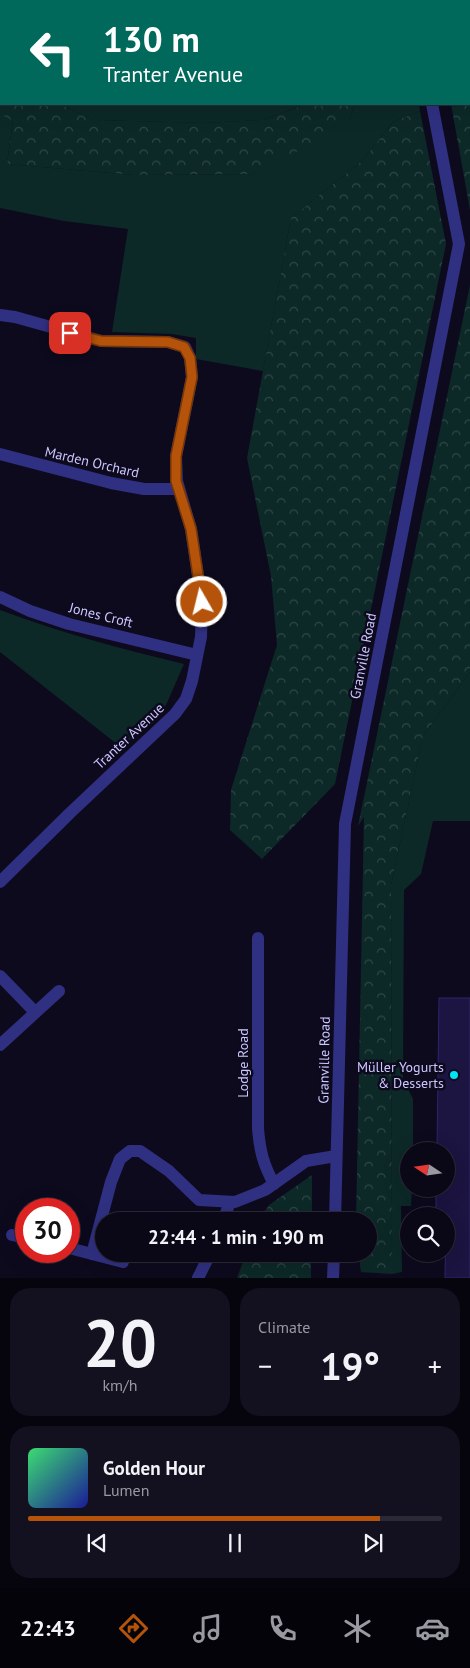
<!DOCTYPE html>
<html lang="en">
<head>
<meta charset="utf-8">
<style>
	body { margin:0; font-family:"PT Sans",sans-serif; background:#13111f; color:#f1f3f6; height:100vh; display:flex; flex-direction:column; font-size:19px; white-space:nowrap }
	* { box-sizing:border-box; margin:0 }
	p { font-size:16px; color:#999aa1 }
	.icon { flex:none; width:28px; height:28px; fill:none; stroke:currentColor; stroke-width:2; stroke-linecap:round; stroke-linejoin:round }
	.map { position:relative; height:1278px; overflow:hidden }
	.drawer { display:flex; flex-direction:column; gap:10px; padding:10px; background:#06040c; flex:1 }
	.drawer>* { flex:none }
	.top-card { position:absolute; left:0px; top:0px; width:470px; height:105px; box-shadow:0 5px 20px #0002,0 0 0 1px #2a2935; background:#00695c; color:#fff; overflow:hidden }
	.needle { width:32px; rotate:283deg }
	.fabs { position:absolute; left:400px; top:1142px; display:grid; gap:10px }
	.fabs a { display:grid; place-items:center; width:55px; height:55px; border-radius:50%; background:#0a0816; box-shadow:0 5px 20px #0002,0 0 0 1px #2a2935; font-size:25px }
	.speed { position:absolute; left:15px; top:1198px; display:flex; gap:10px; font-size:25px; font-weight:700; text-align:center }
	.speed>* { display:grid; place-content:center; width:65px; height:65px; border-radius:50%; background:#0a0816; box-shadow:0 5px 20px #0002,0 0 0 1px #2a2935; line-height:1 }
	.speed .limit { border:8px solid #d22; background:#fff; color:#111 }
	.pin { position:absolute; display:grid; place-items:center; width:42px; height:42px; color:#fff; margin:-21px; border-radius:10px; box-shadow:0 2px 8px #0006 }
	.me { position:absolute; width:55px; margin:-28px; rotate:352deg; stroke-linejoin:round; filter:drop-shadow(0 0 4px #0008) }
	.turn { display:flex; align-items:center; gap:18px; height:105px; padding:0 20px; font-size:22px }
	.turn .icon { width:65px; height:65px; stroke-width:2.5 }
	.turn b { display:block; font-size:35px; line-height:42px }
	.big { font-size:38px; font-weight:600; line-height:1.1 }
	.drawer .tile { flex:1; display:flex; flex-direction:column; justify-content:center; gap:8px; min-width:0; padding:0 18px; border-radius:20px; background:#13111f }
	.drawer .dial { align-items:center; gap:0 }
	.dial b { font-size:65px; line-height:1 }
	.song { display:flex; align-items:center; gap:15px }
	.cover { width:60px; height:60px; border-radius:8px; background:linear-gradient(135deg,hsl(140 70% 55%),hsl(240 70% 35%)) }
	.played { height:5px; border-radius:2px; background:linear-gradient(90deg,#b45309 85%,#2a2935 85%) }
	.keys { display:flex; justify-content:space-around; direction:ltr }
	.heat { display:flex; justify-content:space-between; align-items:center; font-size:28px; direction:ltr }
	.drawer .tiles { flex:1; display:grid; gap:10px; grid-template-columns:1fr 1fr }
	.tile:last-child { grid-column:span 2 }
	.trip { position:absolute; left:95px; top:1212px; width:282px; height:50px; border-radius:25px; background:#0a0816; box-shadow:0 5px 20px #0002,0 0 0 1px #2a2935; font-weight:600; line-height:50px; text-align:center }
	.tab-bar { display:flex; height:80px; justify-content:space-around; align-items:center; background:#040309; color:#999aa1 }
	.tab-bar .icon { width:35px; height:35px }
	.tab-bar .active { color:#b45309 }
	.tab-bar b { font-size:22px; color:#f1f3f6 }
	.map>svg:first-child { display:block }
	.green { fill:#0c2927 }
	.forest { fill:url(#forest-crowns) }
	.building { fill:#1c1441; stroke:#30246f }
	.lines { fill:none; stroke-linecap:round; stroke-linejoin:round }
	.minor { stroke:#303082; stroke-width:12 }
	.route-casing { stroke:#753606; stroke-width:12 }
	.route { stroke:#b45309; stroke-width:9 }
	.poi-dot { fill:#00e3f2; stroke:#0d0a1e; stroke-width:2 }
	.labels { text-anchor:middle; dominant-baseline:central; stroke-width:5; stroke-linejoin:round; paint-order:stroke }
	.street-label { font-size:14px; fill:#ccc7ff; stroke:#0d0a1e }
	.poi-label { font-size:14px; fill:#ccc7ff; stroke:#0d0a1e; text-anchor:end }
</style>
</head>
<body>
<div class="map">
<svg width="470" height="1278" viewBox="0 0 470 1278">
	<defs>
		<pattern id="forest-crowns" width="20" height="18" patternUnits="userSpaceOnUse" patternTransform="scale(1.25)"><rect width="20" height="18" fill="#0c2927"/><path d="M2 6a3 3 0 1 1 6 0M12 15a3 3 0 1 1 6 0" fill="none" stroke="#2e4747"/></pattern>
	</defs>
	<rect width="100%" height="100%" fill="#0d0a1e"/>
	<g class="green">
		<rect x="56" y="0" width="273" height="1"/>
		<polygon points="60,104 307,104 263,120 205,123 93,120"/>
		<polygon points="355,104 419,104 420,111 393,122 362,161 291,218 263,371 196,359 196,338 172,334 112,332 128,229 64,221 0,208 0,114 13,120 7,164 134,175 252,174 350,119"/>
		<path d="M0,610c61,23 122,39 184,54l-18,41 -44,43 -122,-96z"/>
		<polygon points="470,672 470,821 433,821 421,874 404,890 403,1079 413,1099 413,1151 409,1151 409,1189 412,1189 411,1206 401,1206 402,1272 392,1274 391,885 423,736"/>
	</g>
	<g class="forest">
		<polygon points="0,0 56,0 1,1 1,104 60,104 93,120 205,123 263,120 307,104 355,104 350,119 308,146 252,174 134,175 7,164 13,121 0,114"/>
		<polygon points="433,0 470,0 470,210 451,104 469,104 469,1"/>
		<polygon points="420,111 446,244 335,784 262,859 230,830 231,790 277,645 271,576 247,458 291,218 362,161 393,122"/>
		<polygon points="470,285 470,672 423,736 391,885 392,1274 361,1272 359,1254 369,1254 369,1221 356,1221 364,817 358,826"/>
		<polygon points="312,1175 312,1221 259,1221 269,1205"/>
		<polygon points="246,1254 311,1254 311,1278 237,1278"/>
	</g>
	<polygon class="building" points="439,998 470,998 470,1278 445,1278 446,1216 436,1216 436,1189 446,1189 446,1151 437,1151"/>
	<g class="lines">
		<g class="minor">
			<polyline points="413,0 413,1"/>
			<polyline points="0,315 15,317 101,341 168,342 185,347 190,358 192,377 176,456 177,481 191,529 202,602 201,637 192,681 186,699 175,714 70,813 0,882"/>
			<polyline points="0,454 111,483 144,489 179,489"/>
			<polyline points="0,597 30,611 69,624 197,655"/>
			<path d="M258,938v191c2,22 5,35 16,55"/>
			<polyline points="0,976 35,1012"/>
			<polyline points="0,1045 59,991"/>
			<polyline points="223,1221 230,1202"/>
			<polyline points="335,1221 345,824 459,244 432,104"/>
			<polyline points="12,1235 26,1238"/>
			<polyline points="69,1248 123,1262"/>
			<polyline points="92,1254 111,1182 120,1159 130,1151 140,1151 169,1171 199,1200 235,1202 265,1190 306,1161 336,1156"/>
			<polyline points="198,1278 210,1254"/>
			<polyline points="333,1278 334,1254"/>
		</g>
	</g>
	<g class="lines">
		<defs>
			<polyline id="route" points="70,333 101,341 168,342 184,347 190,358 192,377 176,456 176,481 191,529 202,602"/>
		</defs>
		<use href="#route" class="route-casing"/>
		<use href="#route" class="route"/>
	</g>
	<circle class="poi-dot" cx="454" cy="1075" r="5"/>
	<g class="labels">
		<g class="street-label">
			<text transform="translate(92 462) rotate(13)">Marden Orchard</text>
			<text transform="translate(101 615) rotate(14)">Jones Croft</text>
			<text transform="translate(363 656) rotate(-79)">Granville Road</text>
			<text transform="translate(129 736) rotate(-43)">Tranter Avenue</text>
			<text transform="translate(324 1060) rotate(-89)">Granville Road</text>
			<text transform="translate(243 1063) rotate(-90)">Lodge Road</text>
		</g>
		<g class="poi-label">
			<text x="444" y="1067">Müller Yogurts<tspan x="444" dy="16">&amp; Desserts</tspan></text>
		</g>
	</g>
</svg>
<div class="fabs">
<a><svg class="needle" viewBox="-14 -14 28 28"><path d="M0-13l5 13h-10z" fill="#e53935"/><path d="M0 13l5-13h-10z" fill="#999aa1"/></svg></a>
<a><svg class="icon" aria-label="search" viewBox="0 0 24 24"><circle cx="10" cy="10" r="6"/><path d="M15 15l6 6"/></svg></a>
</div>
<div class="speed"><div class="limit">30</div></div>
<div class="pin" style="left:70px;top:333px;background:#d93025"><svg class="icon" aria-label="arrive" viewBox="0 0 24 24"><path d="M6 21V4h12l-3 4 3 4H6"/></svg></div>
<svg class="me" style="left:202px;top:602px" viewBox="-20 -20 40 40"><circle r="17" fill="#b45309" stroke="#fff" stroke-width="3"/><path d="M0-11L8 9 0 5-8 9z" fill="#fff"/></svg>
<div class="trip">22:44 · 1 min · 190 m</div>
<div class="top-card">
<div class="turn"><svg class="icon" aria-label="left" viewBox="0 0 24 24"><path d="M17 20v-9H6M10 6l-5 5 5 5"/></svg><div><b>130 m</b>Tranter Avenue</div></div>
</div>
</div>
<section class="drawer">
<div class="tiles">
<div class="tile dial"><b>20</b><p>km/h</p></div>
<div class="tile"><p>Climate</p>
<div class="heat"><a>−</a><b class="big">19°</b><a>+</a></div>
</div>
<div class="tile">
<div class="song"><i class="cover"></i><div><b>Golden Hour</b><p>Lumen</p></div></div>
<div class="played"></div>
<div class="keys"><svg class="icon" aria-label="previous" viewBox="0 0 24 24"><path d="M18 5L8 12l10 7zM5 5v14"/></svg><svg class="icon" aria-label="pause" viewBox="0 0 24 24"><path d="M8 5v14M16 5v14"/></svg><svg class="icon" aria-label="next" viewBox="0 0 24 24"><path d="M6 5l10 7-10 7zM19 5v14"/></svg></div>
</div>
</div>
</section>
<nav class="tab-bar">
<b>22:43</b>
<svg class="icon active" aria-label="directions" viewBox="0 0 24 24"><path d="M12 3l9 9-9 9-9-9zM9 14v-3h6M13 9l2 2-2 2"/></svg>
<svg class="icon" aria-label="music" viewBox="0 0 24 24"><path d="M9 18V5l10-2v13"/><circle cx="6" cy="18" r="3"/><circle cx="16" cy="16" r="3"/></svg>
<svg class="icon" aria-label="phone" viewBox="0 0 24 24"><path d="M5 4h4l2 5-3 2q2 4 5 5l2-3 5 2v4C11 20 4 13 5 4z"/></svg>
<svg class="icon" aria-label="climate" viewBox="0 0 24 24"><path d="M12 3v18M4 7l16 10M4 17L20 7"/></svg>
<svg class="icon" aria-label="car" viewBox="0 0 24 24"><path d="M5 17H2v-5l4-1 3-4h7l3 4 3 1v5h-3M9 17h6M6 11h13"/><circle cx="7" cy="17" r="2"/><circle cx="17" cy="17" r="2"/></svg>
</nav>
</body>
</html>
